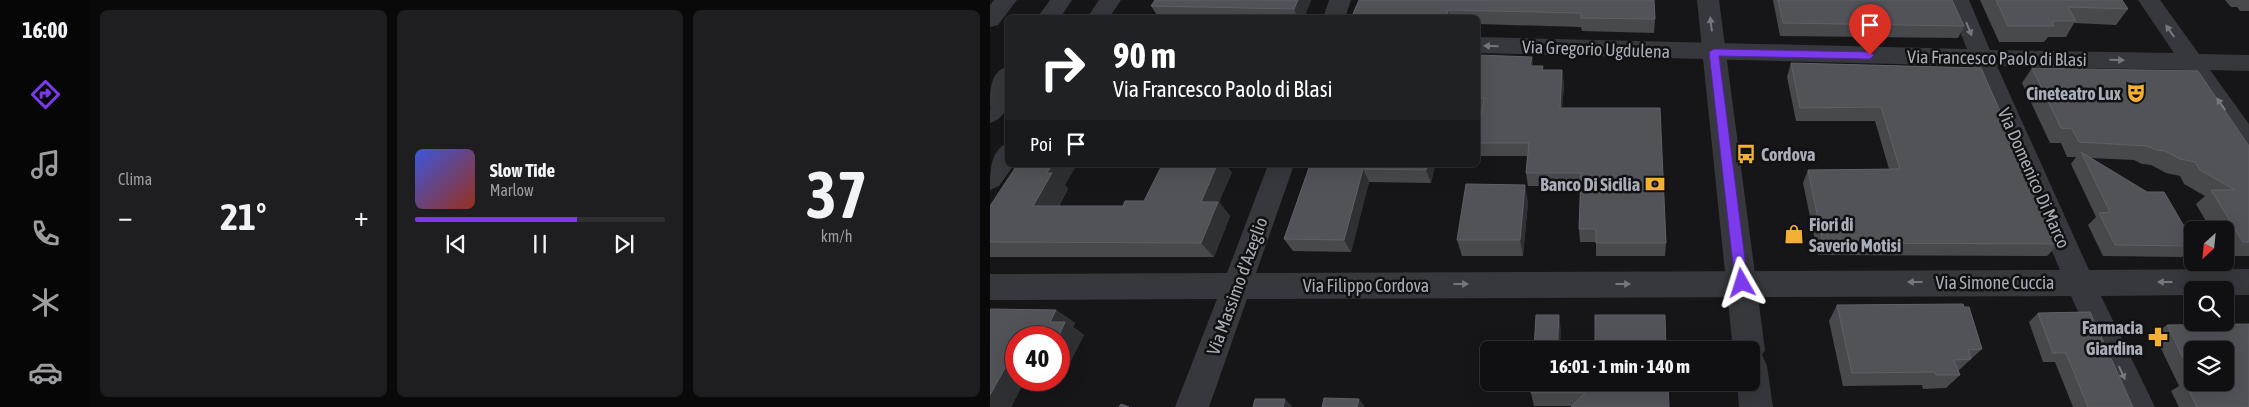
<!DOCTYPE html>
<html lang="it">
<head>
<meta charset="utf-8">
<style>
	body { margin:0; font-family:"Asap Condensed",sans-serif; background:#1e1e20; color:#f1f3f6; height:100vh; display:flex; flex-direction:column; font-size:19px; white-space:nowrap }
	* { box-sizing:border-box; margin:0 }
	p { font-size:16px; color:#9c9d9f }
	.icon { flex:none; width:28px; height:28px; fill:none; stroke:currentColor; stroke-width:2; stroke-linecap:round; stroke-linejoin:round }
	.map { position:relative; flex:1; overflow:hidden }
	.side { display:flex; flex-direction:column; gap:10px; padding:10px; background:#09090a; width:900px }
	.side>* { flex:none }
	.top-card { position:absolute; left:15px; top:15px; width:475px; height:152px; border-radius:8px; box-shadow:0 5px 20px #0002,0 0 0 1px #303032; background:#202124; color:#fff; overflow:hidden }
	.needle { width:32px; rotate:207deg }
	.controls { position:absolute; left:1194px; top:221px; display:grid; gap:10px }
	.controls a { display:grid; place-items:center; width:50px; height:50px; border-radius:8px; background:#101012; box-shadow:0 5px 20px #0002,0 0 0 1px #303032; font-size:25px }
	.speed { position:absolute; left:15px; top:326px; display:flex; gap:10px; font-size:25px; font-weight:700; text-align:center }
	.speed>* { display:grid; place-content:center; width:65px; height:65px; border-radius:50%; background:#101012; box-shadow:0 5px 20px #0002,0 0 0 1px #303032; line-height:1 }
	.speed .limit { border:8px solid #d22; background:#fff; color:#111 }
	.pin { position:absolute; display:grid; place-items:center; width:42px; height:42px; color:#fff; margin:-51px -21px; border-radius:50% 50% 50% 0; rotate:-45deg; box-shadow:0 0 5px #0007 }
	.pin .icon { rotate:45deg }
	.me { position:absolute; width:55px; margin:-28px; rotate:354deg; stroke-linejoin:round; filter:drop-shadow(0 0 4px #0008) }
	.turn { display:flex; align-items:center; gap:18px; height:105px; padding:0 25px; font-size:22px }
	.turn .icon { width:65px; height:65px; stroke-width:2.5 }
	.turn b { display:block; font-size:35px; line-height:42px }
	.then { display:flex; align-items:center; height:48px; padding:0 25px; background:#0003; gap:10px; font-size:19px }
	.big { font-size:38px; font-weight:700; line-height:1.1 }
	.side .tile { flex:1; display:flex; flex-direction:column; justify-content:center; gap:8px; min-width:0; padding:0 18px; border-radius:8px; background:#1e1e20 }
	.side .dial { align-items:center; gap:0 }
	.dial b { font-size:65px; line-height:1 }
	.song { display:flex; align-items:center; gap:15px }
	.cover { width:60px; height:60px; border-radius:8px; background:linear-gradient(135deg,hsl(230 70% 55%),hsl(10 70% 35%)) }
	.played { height:5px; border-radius:2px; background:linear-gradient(90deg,#7c3aed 65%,#303032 65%) }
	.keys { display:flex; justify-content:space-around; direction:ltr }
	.heat { display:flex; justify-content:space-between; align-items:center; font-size:28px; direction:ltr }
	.side .tiles { flex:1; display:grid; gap:10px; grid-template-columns:repeat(3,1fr) }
	.trip { position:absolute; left:490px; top:341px; width:280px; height:50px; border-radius:8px; background:#101012; box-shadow:0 5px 20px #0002,0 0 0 1px #303032; font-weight:700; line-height:50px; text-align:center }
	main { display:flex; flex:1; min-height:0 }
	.menu { display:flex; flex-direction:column; width:90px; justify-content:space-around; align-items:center; background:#060607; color:#9c9d9f }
	.menu .icon { width:35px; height:35px }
	.menu .current { color:#7c3aed }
	.menu b { font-size:22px; color:#f1f3f6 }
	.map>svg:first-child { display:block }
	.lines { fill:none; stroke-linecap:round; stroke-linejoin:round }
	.minor { fill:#37383d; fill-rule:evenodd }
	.tertiary { fill:#37383d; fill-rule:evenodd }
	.wall { fill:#47494d; fill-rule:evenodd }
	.shaded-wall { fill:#2f3033 }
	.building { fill:#525359; stroke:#5f6168 }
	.oneway { fill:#757881 }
	.route { fill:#7c3aed; stroke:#51269a }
	.labels { text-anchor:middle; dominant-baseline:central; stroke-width:5; stroke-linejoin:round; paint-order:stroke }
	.street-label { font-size:18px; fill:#a8adb8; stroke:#111113 }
	.poi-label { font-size:18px; font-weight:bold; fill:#a8adb8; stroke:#111113; text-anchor:end }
</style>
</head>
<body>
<main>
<nav class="menu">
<b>16:00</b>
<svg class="icon current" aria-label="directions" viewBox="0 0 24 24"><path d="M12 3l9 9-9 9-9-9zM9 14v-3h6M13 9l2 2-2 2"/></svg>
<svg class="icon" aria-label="music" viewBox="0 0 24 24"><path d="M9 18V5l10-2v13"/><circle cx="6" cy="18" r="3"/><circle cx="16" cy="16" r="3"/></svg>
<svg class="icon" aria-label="phone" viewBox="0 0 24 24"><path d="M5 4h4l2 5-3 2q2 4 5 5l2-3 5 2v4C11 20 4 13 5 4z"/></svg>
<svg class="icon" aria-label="climate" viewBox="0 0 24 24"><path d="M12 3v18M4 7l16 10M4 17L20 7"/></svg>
<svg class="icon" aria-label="car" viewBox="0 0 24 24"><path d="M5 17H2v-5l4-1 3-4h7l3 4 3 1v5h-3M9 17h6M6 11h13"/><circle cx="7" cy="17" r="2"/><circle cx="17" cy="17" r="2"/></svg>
</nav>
<section class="side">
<div class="tiles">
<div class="tile"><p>Clima</p>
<div class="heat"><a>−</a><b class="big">21°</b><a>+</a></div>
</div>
<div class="tile">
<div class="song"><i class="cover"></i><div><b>Slow Tide</b><p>Marlow</p></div></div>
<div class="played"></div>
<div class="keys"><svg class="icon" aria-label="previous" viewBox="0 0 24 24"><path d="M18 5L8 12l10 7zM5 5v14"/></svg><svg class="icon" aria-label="pause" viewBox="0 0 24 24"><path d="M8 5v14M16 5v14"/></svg><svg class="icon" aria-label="next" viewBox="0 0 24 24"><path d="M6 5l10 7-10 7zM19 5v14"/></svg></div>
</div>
<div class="tile dial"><b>37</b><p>km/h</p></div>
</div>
</section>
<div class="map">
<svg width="1259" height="407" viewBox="0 0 1259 407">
	<rect width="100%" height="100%" fill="#161618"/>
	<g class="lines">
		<g class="minor">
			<polygon points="4,0 27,0 8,25 0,27 0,5"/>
			<polygon points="109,0 131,0 119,18 97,18"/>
			<polygon points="339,0 361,0 355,18 333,18"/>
			<polygon points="957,0 979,0 1000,50 1184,53 1148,0 1170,0 1209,54 1259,55 1259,71 1220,70 1259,124 1259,154 1250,151 1195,70 1007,66 1099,270 1259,269 1259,295 1235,295 1235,290 1202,290 1202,295 1111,296 1165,407 1131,407 1081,296 257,299 219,407 185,407 227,299 0,300 0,274 237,273 278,165 304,165 266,273 1070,270 983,66 488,53 488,37 977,49"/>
			<path d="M18,81c0,18 2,36 -18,42 0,-17 0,-36 18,-42z"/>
			<path d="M18,143v22h6l-15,21 -9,4c0,-19 0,-40 18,-47z"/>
		</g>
		<g class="tertiary">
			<polygon points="60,0 82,0 70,18 47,18"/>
			<polygon points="707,0 729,0 775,350 772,355 777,366 783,407 749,407 747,382 761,382 761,350 743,350"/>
			<path d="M18,66c0,17 2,35 -18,41 0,-18 0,-35 18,-41z"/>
		</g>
	</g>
	<g class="wall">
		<polygon points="165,0 321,0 314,18 169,18 161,6"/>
		<polygon points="369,0 664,0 665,19 664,33 592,31 591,27 488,24 488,18 362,18 362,16"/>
		<polygon points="783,0 962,0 974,26 968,38 790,36"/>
		<polygon points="990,0 1132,0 1138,9 1126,25 1084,23 1076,37 1058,37 1054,42 1009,42"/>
		<polygon points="1235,0 1259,0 1259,11 1250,11 1247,7 1241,7"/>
		<polygon points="488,55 543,66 553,66 553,70 572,70 574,85 572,108 676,243 675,256 606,256 606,242 590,242 589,229 591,186 538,186 536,173 537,156 489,156 488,151 488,131 491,112 488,112"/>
		<polygon points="801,63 991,68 1069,244 1057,256 828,255 813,183 818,170 899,169 885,121 806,121 797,77"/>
		<polygon points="1042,68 1259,146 1259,256 1235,256 1235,230 1221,230 1206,204 1215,196 1194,184 1190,176 1176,173 1161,165 1152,164 1144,160 1100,158 1202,240 1202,249 1192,257 1113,256 1098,225 1106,217 1081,164 1086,157 1077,157 1071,143 1060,143 1032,83"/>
		<polygon points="320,165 445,165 441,183 379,182 361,252 303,251 294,239"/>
		<polygon points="242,172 229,202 240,216 224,257 0,257 0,206 75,185 78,189 69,206 133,206 154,201"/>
		<polygon points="538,202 533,256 472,256 467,240"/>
		<polygon points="847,305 992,349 968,371 970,375 956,388 933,389 932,385 853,386 839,321"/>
		<polygon points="0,309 66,310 85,323 83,327 94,335 76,370 69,370 69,338 26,338 26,380 35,380 21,407"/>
		<polygon points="1048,313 1143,407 1083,407 1065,362 1053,362 1039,322"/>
		<path d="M1259,324v83h-70l-8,-16 8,-5 -25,-52 13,-9zM1202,350h33v32h-33z"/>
		<polygon points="678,382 582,406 544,406 541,393"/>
	</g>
	<g class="shaded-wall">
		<polygon points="308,0 321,0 314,18 308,18 304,9"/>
		<polygon points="458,10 460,18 456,18"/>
		<polygon points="542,57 544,71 540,66"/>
		<polygon points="572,70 574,85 571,122 570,108"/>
		<polygon points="62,165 87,165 75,185 78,189 60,220 43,206 57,173"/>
		<polygon points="227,165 236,165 242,172 229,202 240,216 224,257 211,243 211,202"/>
		<polygon points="438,165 445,165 441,183 436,170"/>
		<polygon points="373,169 379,182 361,252 354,240"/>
		<polygon points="535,185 538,202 533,256 530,240"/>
		<polygon points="66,310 85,323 83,327 94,335 76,370 69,366 69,338 68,338 60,322"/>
		<polygon points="569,315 571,330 570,350 567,350"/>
		<polygon points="20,359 26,362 26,380 35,380 21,407 0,407 0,395"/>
		<polygon points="295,399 302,406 302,407 293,407"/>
		<polygon points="369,399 374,405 374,407 367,407"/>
	</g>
	<g class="building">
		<polygon points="165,0 308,0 304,9 161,6"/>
		<polygon points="369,0 664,0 665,19 591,18 591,13 458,10 456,18 362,16"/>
		<polygon points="788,0 962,0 974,26 793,23"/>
		<polygon points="1006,0 1132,0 1138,9 1078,7 1086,21 1062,21 1064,26 1018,26"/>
		<polygon points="488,55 542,57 540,66 553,66 552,70 572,70 570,108 670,108 676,243 606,243 606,229 589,229 591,173 536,173 539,143 488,143 488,131 494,98 488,98"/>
		<polygon points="801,63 991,68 1069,244 833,243 818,170 910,169 891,107 810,108"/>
		<polygon points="1042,68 1208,71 1259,146 1259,242 1253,242 1221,190 1245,190 1210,170 1205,162 1190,159 1175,151 1166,150 1157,146 1089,142 1082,129 1071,128"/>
		<polygon points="1091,152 1157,192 1174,192 1202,240 1202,246 1125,245 1109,213 1120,212"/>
		<polygon points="27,165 62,165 57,173 62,173 43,206 133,206 135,201 154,201 172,165 227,165 211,202 228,202 211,243 0,242 0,206"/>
		<polygon points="320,165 438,165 436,170 373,169 354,240 294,239"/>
		<polygon points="476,184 535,185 530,240 467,240"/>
		<polygon points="973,304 974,307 979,307 992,349 978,350 981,359 964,360 970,375 946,375 945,372 862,373 847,305"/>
		<polygon points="0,309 66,310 60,322 75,322 68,338 26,338 26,359 20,359 0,395"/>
		<polygon points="1100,312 1143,407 1098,407 1076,353 1063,353 1048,313"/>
		<polygon points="546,315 569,315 567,350 544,350"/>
		<polygon points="605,315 675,315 676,350 605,350"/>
		<polygon points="1259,324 1259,407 1207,407 1195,383 1235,382 1235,350 1202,350 1202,376 1177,325"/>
		<polygon points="542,382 678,382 679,407 581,407 595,393 541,393"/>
		<polygon points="334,398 369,399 367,407 332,407"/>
		<polygon points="265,399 295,399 293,407 263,407"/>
		<polygon points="131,404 139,407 129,407"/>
	</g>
	<defs><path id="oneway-solid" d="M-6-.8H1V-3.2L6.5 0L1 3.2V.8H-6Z" transform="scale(1.25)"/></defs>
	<g class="oneway">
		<use href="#oneway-solid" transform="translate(721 24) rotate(-97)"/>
		<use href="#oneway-solid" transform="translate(979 29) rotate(68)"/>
		<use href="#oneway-solid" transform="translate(1180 31) rotate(-125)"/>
		<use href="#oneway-solid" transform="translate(501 46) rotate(-178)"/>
		<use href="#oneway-solid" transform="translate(1127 60) rotate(1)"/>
		<use href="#oneway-solid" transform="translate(1231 104) rotate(-125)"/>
		<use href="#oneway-solid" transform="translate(925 282) rotate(180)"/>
		<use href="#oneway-solid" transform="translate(1175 282) rotate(-180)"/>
		<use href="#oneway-solid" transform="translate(471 284)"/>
		<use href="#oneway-solid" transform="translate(633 284)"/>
		<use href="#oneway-solid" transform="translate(1132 373) rotate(65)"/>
	</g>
	<polygon class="route" points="724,49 880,52 884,55 880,59 729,56 758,283 756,287 752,288 747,287 745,283 719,52"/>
	<defs>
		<symbol id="theatre-bare" viewBox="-9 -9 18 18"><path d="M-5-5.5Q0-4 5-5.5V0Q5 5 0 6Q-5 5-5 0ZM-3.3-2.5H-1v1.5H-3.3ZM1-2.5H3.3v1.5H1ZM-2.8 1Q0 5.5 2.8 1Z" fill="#f2b134" stroke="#111113" stroke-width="2.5" paint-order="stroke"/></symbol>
		<symbol id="bus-bare" viewBox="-9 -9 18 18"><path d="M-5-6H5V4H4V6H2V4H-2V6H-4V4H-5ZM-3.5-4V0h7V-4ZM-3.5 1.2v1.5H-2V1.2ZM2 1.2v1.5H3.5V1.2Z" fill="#f2b134" stroke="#111113" stroke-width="2.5" paint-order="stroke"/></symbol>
		<symbol id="bank-bare" viewBox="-9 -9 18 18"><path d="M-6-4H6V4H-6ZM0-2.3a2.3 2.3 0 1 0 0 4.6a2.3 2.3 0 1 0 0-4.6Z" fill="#f2b134" stroke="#111113" stroke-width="2.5" paint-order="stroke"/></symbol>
		<symbol id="shop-bare" viewBox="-9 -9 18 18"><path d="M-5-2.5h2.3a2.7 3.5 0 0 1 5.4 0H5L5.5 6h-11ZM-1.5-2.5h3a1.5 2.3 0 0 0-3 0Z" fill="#f2b134" stroke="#111113" stroke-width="2.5" paint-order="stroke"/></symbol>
		<symbol id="pharmacy-bare" viewBox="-9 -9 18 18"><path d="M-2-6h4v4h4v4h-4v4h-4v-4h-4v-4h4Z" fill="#f2b134" stroke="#111113" stroke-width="2.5" paint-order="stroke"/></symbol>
	</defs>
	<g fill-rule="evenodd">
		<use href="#theatre-bare" x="1132" y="79" width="28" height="28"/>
		<use href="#bus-bare" x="742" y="140" width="28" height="28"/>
		<use href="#bank-bare" x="651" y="170" width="28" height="28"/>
		<use href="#shop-bare" x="790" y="220" width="28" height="28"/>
		<use href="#pharmacy-bare" x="1154" y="323" width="28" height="28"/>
	</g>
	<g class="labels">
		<g class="street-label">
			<text transform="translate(606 49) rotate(2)">Via Gregorio Ugdulena</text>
			<text transform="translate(1007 58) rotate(1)">Via Francesco Paolo di Blasi</text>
			<text transform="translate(1044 178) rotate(66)">Via Domenico Di Marco</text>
			<text x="1005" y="282">Via Simone Cuccia</text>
			<text x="376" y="285">Via Filippo Cordova</text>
			<text transform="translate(247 286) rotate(-70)">Via Massimo d'Azeglio</text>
		</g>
		<g class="poi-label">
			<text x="1131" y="93">Cineteatro Lux</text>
			<text x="771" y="154" text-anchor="start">Cordova</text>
			<text x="650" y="184">Banco Di Sicilia</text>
			<text x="819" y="224" text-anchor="start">Fiori di<tspan x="819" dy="21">Saverio Motisi</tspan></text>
			<text x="1153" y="327">Farmacia<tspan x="1153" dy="21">Giardina</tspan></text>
		</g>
	</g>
</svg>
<div class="controls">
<a><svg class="needle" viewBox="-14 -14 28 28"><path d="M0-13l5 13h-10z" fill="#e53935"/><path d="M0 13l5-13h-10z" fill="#9c9d9f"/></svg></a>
<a><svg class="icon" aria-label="search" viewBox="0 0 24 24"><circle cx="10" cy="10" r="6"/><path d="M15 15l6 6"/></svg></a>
<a><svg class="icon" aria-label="layers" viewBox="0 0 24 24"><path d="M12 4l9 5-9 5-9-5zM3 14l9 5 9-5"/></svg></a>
</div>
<div class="speed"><div class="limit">40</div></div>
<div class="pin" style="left:880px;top:55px;background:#d93025"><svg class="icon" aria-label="arrive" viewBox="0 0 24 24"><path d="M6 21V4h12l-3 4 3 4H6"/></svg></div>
<svg class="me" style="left:752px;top:283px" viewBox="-20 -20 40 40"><path d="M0-17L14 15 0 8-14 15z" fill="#7c3aed" stroke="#fff" stroke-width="4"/></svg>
<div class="trip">16:01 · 1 min · 140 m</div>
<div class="top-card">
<div class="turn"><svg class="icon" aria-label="right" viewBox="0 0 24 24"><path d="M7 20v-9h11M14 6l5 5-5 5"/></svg><div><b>90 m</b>Via Francesco Paolo di Blasi</div></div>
<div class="then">Poi<svg class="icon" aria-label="arrive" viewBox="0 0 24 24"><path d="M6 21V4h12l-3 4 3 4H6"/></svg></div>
</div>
</div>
</main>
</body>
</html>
